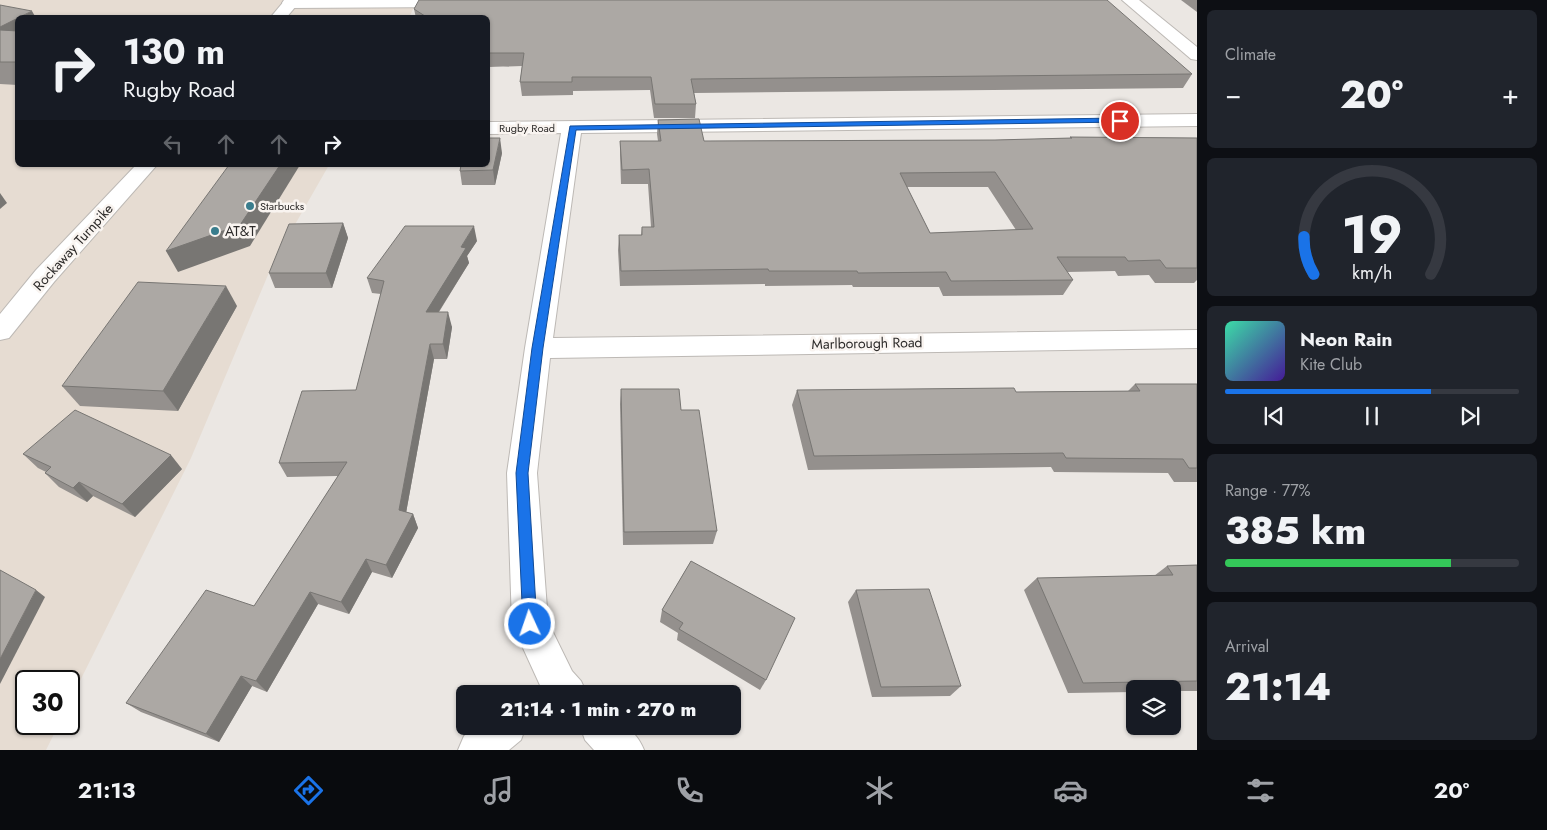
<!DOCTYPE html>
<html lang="en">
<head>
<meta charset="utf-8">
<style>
	body { margin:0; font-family:Jost,sans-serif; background:#20242c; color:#f1f3f6; height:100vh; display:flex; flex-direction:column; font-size:19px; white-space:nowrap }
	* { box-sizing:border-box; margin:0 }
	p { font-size:16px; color:#9ea1a6 }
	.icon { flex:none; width:28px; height:28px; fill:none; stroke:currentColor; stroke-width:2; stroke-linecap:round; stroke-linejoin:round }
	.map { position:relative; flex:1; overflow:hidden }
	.drawer { display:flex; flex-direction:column; gap:10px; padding:10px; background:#0d0f14; width:350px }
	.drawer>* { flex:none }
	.top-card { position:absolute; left:15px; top:15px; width:475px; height:152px; border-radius:8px; box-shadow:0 1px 4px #0004; background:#171b24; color:#f1f3f6; overflow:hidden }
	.controls { position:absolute; left:1126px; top:680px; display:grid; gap:10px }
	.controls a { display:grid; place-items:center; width:55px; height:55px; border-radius:8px; background:#171b24; box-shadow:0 1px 4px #0004; font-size:25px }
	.speed { position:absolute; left:15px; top:670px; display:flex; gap:10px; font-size:25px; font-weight:700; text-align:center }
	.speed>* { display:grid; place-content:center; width:65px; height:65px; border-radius:50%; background:#171b24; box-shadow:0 1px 4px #0004; line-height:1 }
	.speed .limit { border:2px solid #111; border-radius:8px; background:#fff; color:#111 }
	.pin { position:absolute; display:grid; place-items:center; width:42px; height:42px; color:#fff; margin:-21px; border:2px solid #fff; border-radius:50%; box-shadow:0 1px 5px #0007 }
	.me { position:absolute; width:55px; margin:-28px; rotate:357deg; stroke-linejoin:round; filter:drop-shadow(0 0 4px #0008) }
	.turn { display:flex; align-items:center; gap:18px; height:105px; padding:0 25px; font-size:22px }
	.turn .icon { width:65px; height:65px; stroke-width:2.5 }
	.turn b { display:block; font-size:35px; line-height:42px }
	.lanes { display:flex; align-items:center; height:48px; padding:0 25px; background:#0003; justify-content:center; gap:25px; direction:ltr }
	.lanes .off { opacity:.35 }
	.big { font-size:38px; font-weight:800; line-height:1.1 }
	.drawer .tile { flex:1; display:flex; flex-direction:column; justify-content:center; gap:8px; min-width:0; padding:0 18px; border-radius:8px; background:#20242c }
	.drawer .dial { align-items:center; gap:0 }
	.dial svg { height:130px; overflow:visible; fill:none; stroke:#363941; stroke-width:7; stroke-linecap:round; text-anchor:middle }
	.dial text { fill:#f1f3f6; stroke:none }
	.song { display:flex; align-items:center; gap:15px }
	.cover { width:60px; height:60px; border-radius:8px; background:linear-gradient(135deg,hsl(160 70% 55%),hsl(260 70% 35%)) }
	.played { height:5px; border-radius:2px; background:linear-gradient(90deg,#1a73e8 70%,#363941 70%) }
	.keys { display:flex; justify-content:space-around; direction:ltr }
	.heat { display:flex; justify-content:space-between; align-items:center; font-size:28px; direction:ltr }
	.charge { height:8px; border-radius:4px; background:linear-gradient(90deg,#34c759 77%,#363941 0) }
	.trip { position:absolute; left:456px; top:685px; width:285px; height:50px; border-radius:8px; background:#171b24; box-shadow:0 1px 4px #0004; font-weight:800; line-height:50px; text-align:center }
	.dock { display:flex; height:80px; justify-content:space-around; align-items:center; background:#090b0e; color:#9ea1a6 }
	.dock .icon { width:35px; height:35px }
	.dock .active { color:#1a73e8 }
	.dock b { font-size:22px; color:#f1f3f6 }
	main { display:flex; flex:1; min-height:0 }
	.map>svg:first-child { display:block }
	.built { fill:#e6dcd2 }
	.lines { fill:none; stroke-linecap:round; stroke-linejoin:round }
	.street-casing { stroke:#bdb9b5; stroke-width:2 }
	.secondary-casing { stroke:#bdb9b5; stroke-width:2 }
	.street { fill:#fff; fill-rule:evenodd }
	.secondary { fill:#fff; fill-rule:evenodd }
	.wall { fill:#94908d; fill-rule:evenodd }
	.shaded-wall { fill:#787673 }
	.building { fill:#aca8a4; stroke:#787673; fill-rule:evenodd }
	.route { fill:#1a73e8; stroke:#114b97 }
	.poi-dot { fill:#3a7d8d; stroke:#f9f4f0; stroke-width:2 }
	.labels { text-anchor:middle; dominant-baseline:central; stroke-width:5; stroke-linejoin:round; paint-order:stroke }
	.far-street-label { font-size:11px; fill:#2d2b2a; stroke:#f9f4f0 }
	.far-poi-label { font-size:11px; fill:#2d2b2a; stroke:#f9f4f0; text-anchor:start }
	.poi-label { font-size:14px; fill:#2d2b2a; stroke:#f9f4f0; text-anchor:start }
	.street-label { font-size:14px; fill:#2d2b2a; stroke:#f9f4f0 }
</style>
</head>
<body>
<main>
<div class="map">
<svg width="1197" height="750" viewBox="0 0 1197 750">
	<rect width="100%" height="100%" fill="#ebe7e3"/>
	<polygon class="built" points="0,0 417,0 409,18 18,18 18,165 329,165 273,263 191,458 69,703 69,681 26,681 26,724 59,724 46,750 0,750"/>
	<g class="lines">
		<defs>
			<g id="street">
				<polygon points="284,0 460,0 462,2 454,7 290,8 285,6 282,3"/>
				<polygon points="1122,0 1139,0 1197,47 1197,60 1191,59"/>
				<polygon points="1197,114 1197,126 581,133 553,338 1197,330 1197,348 550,358 537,473 548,622 572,671 581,681 587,694 544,694 512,624 507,473 525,348 561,133 488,134 488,122"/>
				<polygon points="476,726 526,726 521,740 509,750 458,750 464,736"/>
				<path d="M580,726c30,0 51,-8 64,24h-50l-9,-10z"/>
			</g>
			<g id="secondary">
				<polygon points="285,0 301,0 286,18 270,18"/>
				<polygon points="136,165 157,165 54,282 9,338 0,340 0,314 36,270"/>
			</g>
		</defs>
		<use href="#street" class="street-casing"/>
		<use href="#secondary" class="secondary-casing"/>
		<use href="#street" class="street"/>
		<use href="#secondary" class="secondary"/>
	</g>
	<g class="wall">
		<polygon points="1181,0 1197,0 1197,12"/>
		<polygon points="0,5 18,18 18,85 0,84"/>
		<polygon points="414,9 1192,74 1183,88 694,93 696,104 695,118 654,118 650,90 573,91 573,95 522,96 520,82 522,66 489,67 488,66 488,18 416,18"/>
		<path d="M658,120l46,21 291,-1 75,-2v-1l127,1v142l-3,3h-39l-6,-8 -31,1 -3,-5 -48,1 6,8 -10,15 -120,1 -4,-9h-86l-1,-2 -87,1v-2l-145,2 -2,-36 1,-15h22l1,-8h9l-3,-43h-27l-1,-29v-14h38l-1,-7zM907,187h81l28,43 -86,3z"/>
		<polygon points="502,153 495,185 462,185 460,171"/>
		<polygon points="343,223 348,238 332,288 275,288 269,273"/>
		<polygon points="477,241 467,256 469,263 439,312 452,327 447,359 434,359 406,513 413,514 418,528 392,578 372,572 349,614 318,604 267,692 252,686 219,742 141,712 126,703 254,606 338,476 287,477 279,463 356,390 381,294 372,293 367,278"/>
		<polygon points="237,306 178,411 80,406 62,386"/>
		<polygon points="1135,384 1197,384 1197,482 1174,482 1168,473 1054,472 1051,467 808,470 792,405 797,390 1016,392 1128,391"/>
		<polygon points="621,389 681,410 717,531 713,544 623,545 620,404"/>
		<polygon points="23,454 182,469 135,517 93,496 87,502 59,487 45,473 46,472 38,468"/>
		<polygon points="691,561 766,680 760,690 677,640 678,633 660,622 662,610"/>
		<polygon points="1197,565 1197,691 1172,691 1172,689 1135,689 1135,692 1068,693 1024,590 1037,578 1154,576 1167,566"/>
		<polygon points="856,590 961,686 950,696 872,697 848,602"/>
	</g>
	<g class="shaded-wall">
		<polygon points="32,11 36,18 19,18"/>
		<polygon points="18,18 18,47 0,38 0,27"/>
		<polygon points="500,138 502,153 495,185 493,170"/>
		<polygon points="280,165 300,165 250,246 178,272 166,251"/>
		<polygon points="0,193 7,203 0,209"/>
		<polygon points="343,223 348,238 332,288 326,273"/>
		<polygon points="474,226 477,241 467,256 469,263 429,327 426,312 461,247"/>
		<polygon points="226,286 237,306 178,411 163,391"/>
		<polygon points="448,312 452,327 447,359 443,344"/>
		<polygon points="430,344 434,359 404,524 399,510"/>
		<polygon points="171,455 182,469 135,517 122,504"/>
		<polygon points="79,482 93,496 87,502 73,488"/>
		<polygon points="413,514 418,528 392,578 386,565"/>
		<polygon points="366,559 372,572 349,614 341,602"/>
		<polygon points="36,590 45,597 0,684 0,659"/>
		<polygon points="310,592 318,604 267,692 256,681"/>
		<polygon points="241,676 252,686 219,742 206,734"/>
	</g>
	<g class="building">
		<polygon points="419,0 1107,0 1192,74 691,79 696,104 655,104 651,77 572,77 572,82 520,82 524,53 488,53 488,18 428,18 414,9"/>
		<polygon points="0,5 32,11 0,27"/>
		<polygon points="0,30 18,31 18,62 0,62"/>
		<path d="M699,119l5,22 291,-1 77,-2 -2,-1 127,1v130h-31l-6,-8 -32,1 -3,-4h-68l16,23 -122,1 -5,-9 -88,1 -1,-2h-88l-1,-2 -147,2 -2,-36h23v-8h12l-5,-58 -27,1 -2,-29h41l-3,-21zM995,172l38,57 -103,4 -30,-60z"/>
		<polygon points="488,138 500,138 493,170 460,171 461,165 488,165"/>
		<polygon points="229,165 280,165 240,225 166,251"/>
		<polygon points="343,223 326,273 269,273 289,224"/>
		<polygon points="405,226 474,226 461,247 466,248 426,312 448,312 443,344 430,344 399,510 413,514 386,565 366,559 341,602 310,592 256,681 241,676 206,734 126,703 206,590 254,606 347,462 279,463 302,391 356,390 384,281 367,278"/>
		<polygon points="138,282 226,286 163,391 62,386"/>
		<polygon points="1135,384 1197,384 1197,468 1189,468 1183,459 1066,458 1063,453 814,456 797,390 1014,388 1016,392 1140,391"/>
		<polygon points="621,389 679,389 681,410 699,410 717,531 624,532"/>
		<polygon points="75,410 171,455 122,504 79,482 73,488 45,473 51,467 23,454"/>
		<polygon points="691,561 795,618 766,680 679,629 683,623 662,610"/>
		<polygon points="1197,565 1197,681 1083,683 1037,578 1173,575 1167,566"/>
		<polygon points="0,570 36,590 0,659"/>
		<polygon points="929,589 961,686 881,687 856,590"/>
	</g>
	<polygon class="route" points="1120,118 1124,121 1123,122 576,130 543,348 528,473 537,624 535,629 530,631 525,629 523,624 516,473 532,348 570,126"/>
	<g class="poi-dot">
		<circle cx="250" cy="206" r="5"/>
		<circle cx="215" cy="231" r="5"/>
	</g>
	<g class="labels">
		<g class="far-street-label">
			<text x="527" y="128">Rugby Road</text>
		</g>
		<g class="far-poi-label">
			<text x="260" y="206">Starbucks</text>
		</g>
		<g class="poi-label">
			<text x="225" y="231">AT&amp;T</text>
		</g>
		<g class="street-label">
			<text transform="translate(73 247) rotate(-48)">Rockaway Turnpike</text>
			<text transform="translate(867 343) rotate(-1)">Marlborough Road</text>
		</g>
	</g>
</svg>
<div class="controls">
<a><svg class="icon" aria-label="layers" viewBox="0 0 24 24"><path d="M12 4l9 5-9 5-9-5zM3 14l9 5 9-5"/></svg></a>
</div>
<div class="speed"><div class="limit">30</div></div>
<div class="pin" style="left:1120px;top:121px;background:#d93025"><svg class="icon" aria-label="arrive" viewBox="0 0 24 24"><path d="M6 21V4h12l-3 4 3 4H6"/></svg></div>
<svg class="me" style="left:530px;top:624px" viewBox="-20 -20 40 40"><circle r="17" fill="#1a73e8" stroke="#fff" stroke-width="3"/><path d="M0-11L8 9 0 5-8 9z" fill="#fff"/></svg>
<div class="trip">21:14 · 1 min · 270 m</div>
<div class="top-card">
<div class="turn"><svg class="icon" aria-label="right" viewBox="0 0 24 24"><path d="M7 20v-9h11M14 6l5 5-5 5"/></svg><div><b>130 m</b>Rugby Road</div></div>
<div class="lanes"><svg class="icon off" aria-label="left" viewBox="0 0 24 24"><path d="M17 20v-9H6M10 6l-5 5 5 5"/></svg><svg class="icon off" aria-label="ahead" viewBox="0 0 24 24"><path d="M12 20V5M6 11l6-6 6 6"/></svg><svg class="icon off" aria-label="ahead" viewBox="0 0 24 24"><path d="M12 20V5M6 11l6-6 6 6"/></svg><svg class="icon" aria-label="right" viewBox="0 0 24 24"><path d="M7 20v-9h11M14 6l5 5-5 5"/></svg></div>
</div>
</div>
<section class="drawer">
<div class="tile"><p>Climate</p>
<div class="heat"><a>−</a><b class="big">20°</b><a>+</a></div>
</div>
<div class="tile dial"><svg viewBox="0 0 100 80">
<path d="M14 69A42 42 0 1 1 86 69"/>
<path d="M14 69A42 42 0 0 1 8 46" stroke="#1a73e8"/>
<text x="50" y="56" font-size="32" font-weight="700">19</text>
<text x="50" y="72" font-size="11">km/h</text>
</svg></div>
<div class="tile">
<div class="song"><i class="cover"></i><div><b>Neon Rain</b><p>Kite Club</p></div></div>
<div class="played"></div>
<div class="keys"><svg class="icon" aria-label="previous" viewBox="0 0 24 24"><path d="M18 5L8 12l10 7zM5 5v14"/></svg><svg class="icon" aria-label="pause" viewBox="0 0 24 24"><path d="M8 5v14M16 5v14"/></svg><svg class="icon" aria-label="next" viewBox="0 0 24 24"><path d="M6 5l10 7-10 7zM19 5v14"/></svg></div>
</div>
<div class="tile"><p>Range · 77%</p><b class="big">385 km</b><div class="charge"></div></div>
<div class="tile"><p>Arrival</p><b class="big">21:14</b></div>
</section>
</main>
<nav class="dock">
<b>21:13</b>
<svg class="icon active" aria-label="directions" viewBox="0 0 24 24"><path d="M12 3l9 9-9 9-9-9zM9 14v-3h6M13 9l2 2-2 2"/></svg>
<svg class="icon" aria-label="music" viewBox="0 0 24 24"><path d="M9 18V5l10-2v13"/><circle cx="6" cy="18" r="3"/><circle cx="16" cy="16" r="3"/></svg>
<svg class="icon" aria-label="phone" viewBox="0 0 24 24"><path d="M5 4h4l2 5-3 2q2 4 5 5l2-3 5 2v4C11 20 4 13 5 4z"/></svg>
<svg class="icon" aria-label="climate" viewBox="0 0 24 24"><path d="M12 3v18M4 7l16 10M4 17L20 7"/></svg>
<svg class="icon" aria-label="car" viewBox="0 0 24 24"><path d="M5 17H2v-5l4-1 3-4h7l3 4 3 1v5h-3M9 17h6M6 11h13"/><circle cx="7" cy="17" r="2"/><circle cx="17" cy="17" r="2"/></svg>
<svg class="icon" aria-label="filters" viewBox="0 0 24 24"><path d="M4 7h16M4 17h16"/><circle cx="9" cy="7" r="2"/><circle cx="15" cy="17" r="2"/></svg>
<b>20°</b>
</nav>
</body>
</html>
